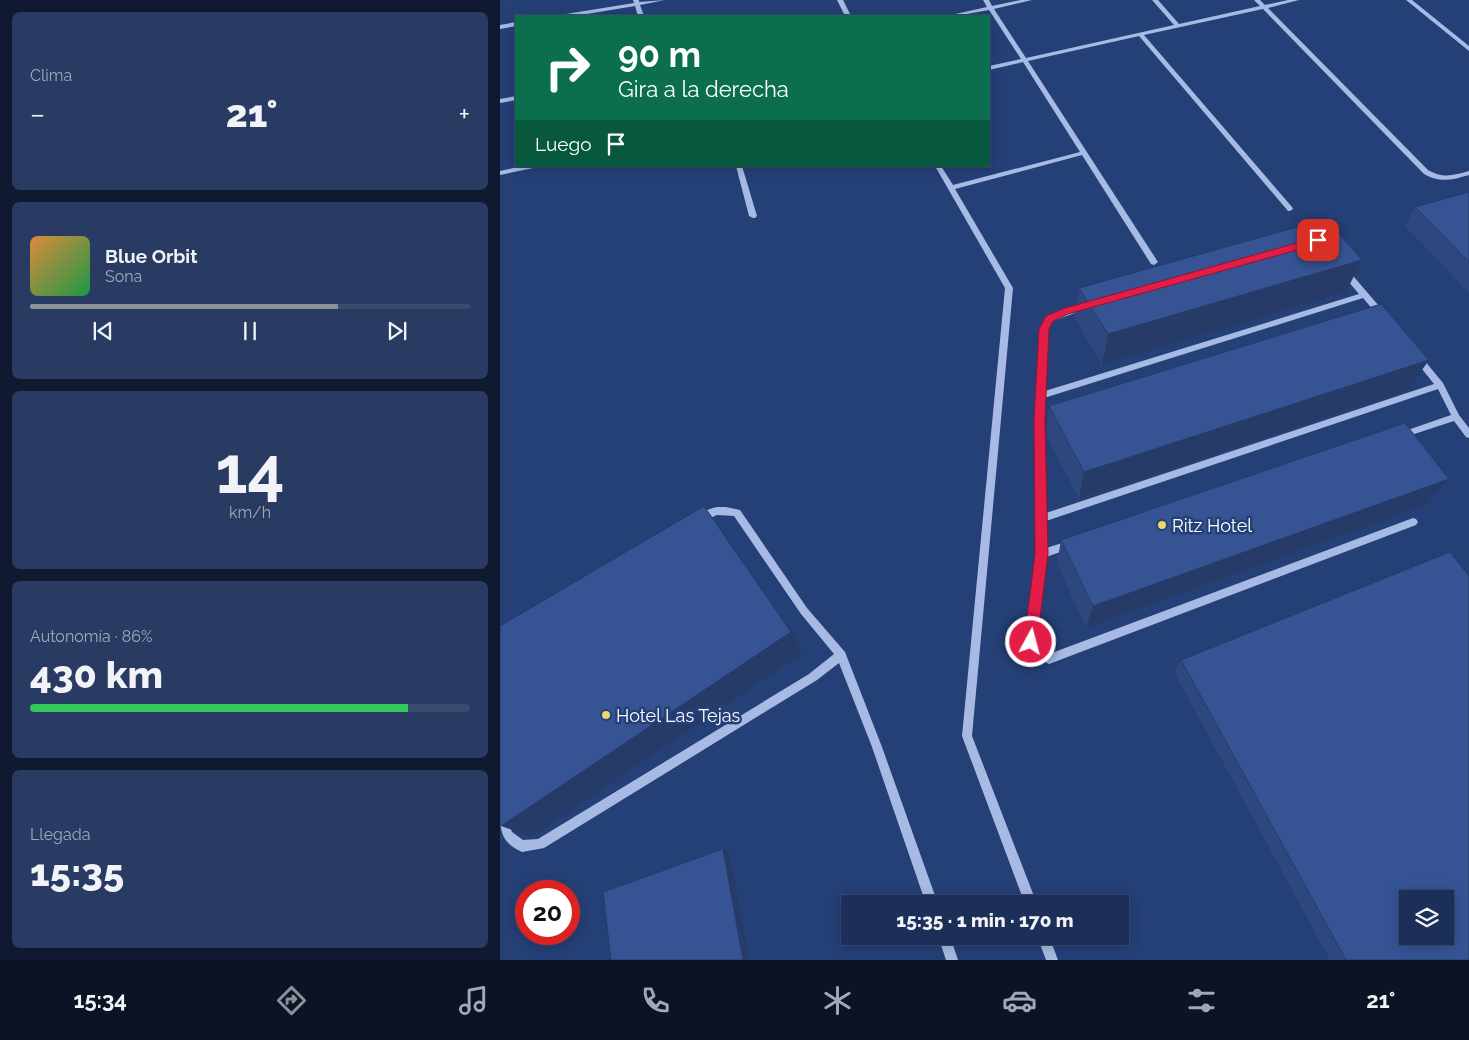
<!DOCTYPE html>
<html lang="es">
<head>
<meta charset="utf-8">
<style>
	body { margin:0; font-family:Raleway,sans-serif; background:#293b62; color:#f1f3f6; height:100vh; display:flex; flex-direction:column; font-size:19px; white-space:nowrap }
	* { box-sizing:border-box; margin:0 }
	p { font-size:16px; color:#a0a9ba }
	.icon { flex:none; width:28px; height:28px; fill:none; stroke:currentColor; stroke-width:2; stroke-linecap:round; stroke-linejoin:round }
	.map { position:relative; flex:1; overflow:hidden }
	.panel { display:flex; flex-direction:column; gap:12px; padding:12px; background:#0f1a31; width:500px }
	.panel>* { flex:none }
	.guide { position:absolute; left:15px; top:15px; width:475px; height:152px; border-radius:0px; box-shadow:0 2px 12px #0003,0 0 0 1px #3a4a6f; background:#0b6e4f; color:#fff; overflow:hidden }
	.tools { position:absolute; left:899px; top:890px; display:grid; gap:10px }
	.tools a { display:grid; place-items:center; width:55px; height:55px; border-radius:0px; background:#1c2f59; box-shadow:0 2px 12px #0003,0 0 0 1px #3a4a6f; font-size:25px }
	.speed { position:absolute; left:15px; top:880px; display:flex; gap:10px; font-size:25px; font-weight:700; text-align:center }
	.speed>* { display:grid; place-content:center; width:65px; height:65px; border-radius:50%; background:#1c2f59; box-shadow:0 2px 12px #0003,0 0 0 1px #3a4a6f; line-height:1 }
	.speed .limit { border:8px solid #d22; background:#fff; color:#111 }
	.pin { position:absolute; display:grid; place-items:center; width:42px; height:42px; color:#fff; margin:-21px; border-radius:10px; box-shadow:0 2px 8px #0006 }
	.me { position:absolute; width:55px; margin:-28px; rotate:7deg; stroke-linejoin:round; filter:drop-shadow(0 0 4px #0008) }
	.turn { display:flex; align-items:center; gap:18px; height:105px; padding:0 20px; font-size:22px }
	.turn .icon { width:65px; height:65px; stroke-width:2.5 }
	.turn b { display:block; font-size:35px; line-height:42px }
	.then { display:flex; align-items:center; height:48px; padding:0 20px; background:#0003; gap:10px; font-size:19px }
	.big { font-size:38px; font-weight:800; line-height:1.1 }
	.panel .widget { flex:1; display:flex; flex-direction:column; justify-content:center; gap:8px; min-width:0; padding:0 18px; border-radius:8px; background:#293b62 }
	.panel .dial { align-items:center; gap:0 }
	.dial b { font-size:65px; line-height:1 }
	.song { display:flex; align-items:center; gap:15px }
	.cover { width:60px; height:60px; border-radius:8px; background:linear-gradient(135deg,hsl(30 70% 55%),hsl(140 70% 35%)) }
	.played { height:5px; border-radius:2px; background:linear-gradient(90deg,#8c9099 70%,#3a4a6f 70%) }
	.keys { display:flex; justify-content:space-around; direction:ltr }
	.heat { display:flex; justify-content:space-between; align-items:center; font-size:28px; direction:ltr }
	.charge { height:8px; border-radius:4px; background:linear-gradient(90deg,#34c759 86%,#3a4a6f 0) }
	.trip { position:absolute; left:341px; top:895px; width:288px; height:50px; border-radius:0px; background:#1c2f59; box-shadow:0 2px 12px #0003,0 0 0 1px #3a4a6f; font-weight:800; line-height:50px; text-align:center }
	.tabs { display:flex; height:80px; justify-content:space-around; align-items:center; background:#0b1324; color:#a0a9ba }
	.tabs .icon { width:35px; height:35px }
	.tabs .current { color:#8c9099 }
	.tabs b { font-size:22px; color:#f1f3f6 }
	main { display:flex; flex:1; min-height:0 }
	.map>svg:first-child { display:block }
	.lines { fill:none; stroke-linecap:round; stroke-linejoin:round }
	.minor { fill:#a7bae3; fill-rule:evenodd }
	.wall { fill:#2e487f }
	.shaded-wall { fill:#263b68 }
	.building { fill:#365494; stroke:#263b68; fill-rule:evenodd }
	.route { fill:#e11d48; stroke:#92132f }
	.poi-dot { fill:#ecd76c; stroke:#253f77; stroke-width:2 }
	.labels { text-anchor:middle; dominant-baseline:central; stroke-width:5; stroke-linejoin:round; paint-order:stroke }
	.poi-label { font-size:18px; fill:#fff; stroke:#253f77; text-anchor:start }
</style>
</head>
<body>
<main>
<section class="panel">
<div class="widget"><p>Clima</p>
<div class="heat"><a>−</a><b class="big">21°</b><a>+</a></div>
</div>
<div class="widget">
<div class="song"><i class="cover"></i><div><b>Blue Orbit</b><p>Sona</p></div></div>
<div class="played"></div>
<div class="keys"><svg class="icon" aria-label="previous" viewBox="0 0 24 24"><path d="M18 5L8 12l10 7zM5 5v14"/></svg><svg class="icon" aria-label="pause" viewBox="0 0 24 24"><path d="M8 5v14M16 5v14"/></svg><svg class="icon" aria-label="next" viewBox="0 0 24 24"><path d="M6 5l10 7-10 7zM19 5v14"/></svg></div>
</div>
<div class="widget dial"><b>14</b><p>km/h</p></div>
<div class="widget"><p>Autonomía · 86%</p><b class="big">430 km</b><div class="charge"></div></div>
<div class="widget"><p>Llegada</p><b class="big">15:35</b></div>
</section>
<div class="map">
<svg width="969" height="960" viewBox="0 0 969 960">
	<rect width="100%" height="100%" fill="#253f77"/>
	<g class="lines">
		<g class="minor">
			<polygon points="133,0 139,0 139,2 165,0 140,5 144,16 138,16 135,6 75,16 63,16 66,14 134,3"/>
			<polygon points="337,0 343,0 351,16 345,16"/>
			<path d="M483,0h6l3,6 29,-6h11l-38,9 32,49 148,-33 -22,-25h6l21,24 81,-18 -6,-6h6l5,5 23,-5h11l-31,8 160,162c15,9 26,5 41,1v4c-17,5 -29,8 -45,-1l-161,-165 -119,26 148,172 1,2 -3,2h-2l-149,-175 -111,25 130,201 -4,3 -3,-1 -69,-109 -127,34 58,99 -41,448 65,168h-12l-63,-168 43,-448 -70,-122h6l12,19 127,-33 -57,-90 -34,8v-4l32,-7 -32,-49 -33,6h-10l41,-9z"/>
			<polygon points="906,0 912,0 969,46 969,51"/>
			<polygon points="16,22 16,26 0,29 0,25"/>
			<polygon points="16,96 16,100 0,103 0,99"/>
			<polygon points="22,166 36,166 33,168 0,175 0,171"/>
			<polygon points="236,166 242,166 257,216 255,218 253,218 249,216"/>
			<polygon points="845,269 848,270 885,313 886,315 885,317 879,317 863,298 544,398 543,418 546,513 934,384 914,359 913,357 914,355 920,355 943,383 959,415 969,428 969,438 966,437 954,421 902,438 899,437 898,435 899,433 951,415 938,389 546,521 546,548 569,541 572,542 574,545 572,548 546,557 536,641 540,650 549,654 913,518 916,519 918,522 916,525 549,664 534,656 526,642 537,554 535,418 540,329 547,317 588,302 592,305 591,307 553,321 548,329 545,391 859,294 842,274 841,272"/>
			<path d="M217,507h9l14,3 67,98 38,44 37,95 56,157h-12l-54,-157 -33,-84 -22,17 -273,168 -22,4c-22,-10 -22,-22 -22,-43l4,1 8,22 11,8 15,-1 271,-165 25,-20 -33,-40 -67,-98 -17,-1 -18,8 -3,-1 -2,-3c5,-7 15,-10 23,-12z"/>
			<polygon points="438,936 450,936 458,960 446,960"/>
			<polygon points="537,936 549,936 558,960 546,960"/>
		</g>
	</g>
	<g class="wall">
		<polygon points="969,192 969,293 905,226 915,207"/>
		<polygon points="579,288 846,292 602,365 575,319"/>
		<polygon points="908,390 579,499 546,435 549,406"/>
		<polygon points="949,479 926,505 586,628 557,564 561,540"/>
		<polygon points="681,660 969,960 830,960 674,672"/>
	</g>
	<g class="shaded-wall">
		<polygon points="862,260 846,292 602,365 608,334"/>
		<polygon points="929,360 908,390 579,499 584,472"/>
		<polygon points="949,479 926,505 586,628 593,606"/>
		<polygon points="291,632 302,653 32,837 1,826"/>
		<polygon points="223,849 229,853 249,960 243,960"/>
	</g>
	<g class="building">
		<polygon points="969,192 969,262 915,207"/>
		<polygon points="826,219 862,260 608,334 579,288"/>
		<polygon points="881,304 929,360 584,472 549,406"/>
		<polygon points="905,423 949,479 593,606 561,540"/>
		<polygon points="204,506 291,632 1,826 0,823 0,626"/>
		<path d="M950,552l19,24v384h-123l-165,-300zM908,899h37v37h-37z"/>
		<polygon points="223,849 243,960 111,960 103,892"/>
	</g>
	<polygon class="route" points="818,237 823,240 822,243 568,314 553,321 549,329 545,418 548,554 537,642 535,646 531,648 526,646 524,642 535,554 534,418 539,329 546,316 565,308"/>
	<g class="poi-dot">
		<circle cx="662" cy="525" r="5"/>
		<circle cx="106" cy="715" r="5"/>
	</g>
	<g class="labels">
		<g class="poi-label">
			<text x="672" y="525">Ritz Hotel</text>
			<text x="116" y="715">Hotel Las Tejas</text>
		</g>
	</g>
</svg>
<div class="tools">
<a><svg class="icon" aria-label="layers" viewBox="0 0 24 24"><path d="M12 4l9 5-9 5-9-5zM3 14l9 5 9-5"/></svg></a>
</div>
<div class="speed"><div class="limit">20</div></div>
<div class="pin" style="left:818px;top:240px;background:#d93025"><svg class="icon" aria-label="arrive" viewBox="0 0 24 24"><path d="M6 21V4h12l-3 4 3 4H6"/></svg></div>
<svg class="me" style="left:531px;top:642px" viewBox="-20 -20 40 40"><circle r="17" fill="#e11d48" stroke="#fff" stroke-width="3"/><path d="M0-11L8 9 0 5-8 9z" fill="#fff"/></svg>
<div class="trip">15:35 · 1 min · 170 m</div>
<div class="guide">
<div class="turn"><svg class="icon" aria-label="right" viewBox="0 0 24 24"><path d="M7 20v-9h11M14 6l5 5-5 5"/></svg><div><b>90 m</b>Gira a la derecha</div></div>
<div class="then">Luego<svg class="icon" aria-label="arrive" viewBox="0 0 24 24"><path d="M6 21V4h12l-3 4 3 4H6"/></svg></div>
</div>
</div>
</main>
<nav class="tabs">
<b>15:34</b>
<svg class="icon current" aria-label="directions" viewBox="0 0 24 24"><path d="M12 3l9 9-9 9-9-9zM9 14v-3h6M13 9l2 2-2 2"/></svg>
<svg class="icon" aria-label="music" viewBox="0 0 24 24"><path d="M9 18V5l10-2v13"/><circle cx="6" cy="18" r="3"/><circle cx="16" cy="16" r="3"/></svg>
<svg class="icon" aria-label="phone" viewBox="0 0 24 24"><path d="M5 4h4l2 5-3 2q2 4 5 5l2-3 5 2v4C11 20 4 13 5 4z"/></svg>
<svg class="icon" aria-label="climate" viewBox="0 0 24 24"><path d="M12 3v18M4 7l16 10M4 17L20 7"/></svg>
<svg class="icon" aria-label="car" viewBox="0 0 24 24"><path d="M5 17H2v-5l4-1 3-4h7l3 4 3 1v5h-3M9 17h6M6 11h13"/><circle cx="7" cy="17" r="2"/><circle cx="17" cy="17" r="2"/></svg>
<svg class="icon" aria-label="filters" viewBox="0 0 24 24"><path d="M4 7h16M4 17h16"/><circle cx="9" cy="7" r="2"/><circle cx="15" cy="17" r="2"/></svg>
<b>21°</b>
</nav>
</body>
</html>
